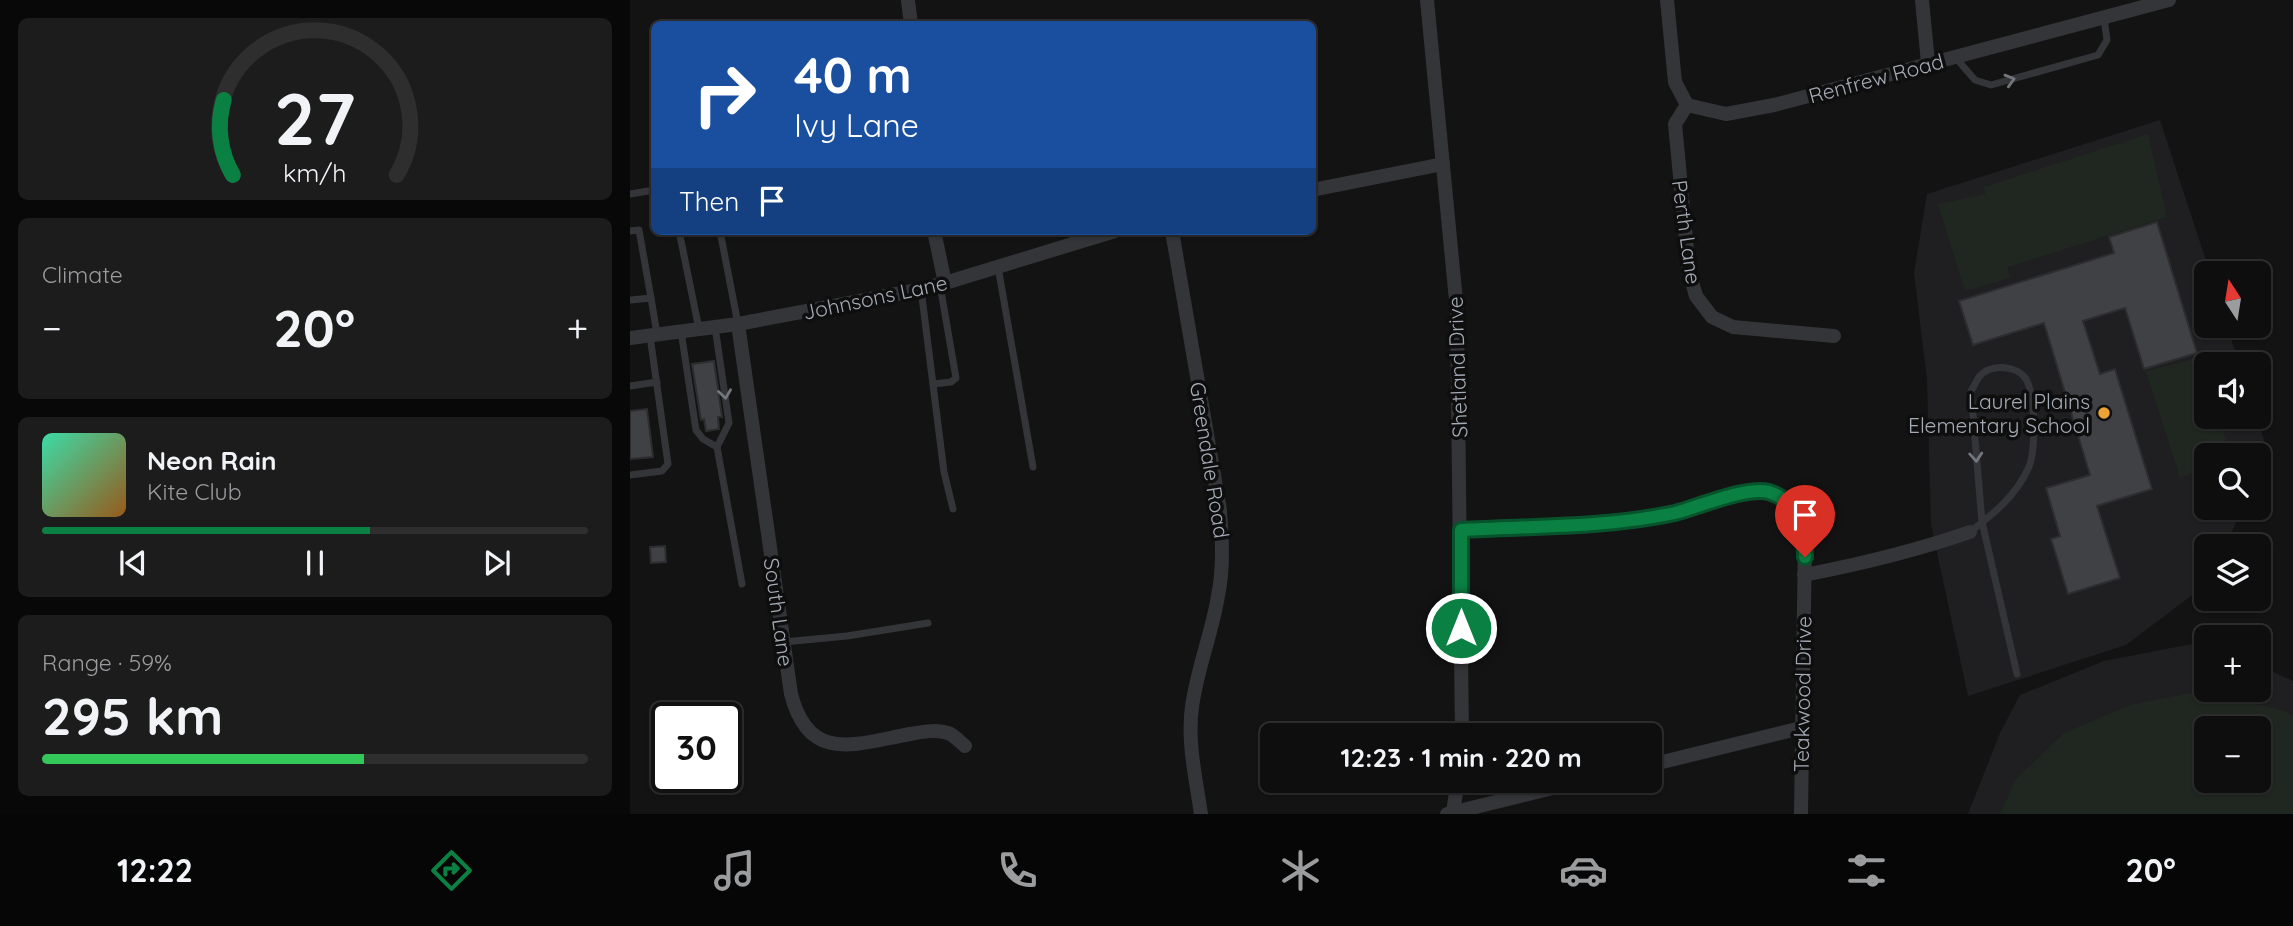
<!DOCTYPE html>
<html lang="en">
<head>
<meta charset="utf-8">
<style>
	body { margin:0; font-family:Quicksand,sans-serif; background:#1c1c1d; color:#f1f3f6; height:100vh; display:flex; flex-direction:column; font-size:26px; white-space:nowrap }
	* { box-sizing:border-box; margin:0 }
	p { font-size:23px; color:#9b9c9e }
	.icon { flex:none; width:38px; height:38px; fill:none; stroke:currentColor; stroke-width:2; stroke-linecap:round; stroke-linejoin:round }
	.map { position:relative; flex:1; overflow:hidden }
	.sheet { display:flex; flex-direction:column; gap:18px; padding:18px; background:#080808; width:630px }
	.sheet>* { flex:none }
	.top-card { position:absolute; left:21px; top:21px; width:665px; height:214px; border-radius:10px; box-shadow:0 2px 5px #0004,0 0 0 2px #2e2e2f; background:#1a4fa0; color:#fff; overflow:hidden }
	.needle { width:46px; rotate:348deg }
	.fabs { position:absolute; left:1564px; top:261px; display:grid; gap:14px }
	.fabs a { display:grid; place-items:center; width:77px; height:77px; border-radius:10px; background:#0e0e0f; box-shadow:0 2px 5px #0004,0 0 0 2px #2e2e2f; font-size:35px }
	.speed { position:absolute; left:21px; top:702px; display:flex; gap:14px; font-size:35px; font-weight:700; text-align:center }
	.speed>* { display:grid; place-content:center; width:91px; height:91px; border-radius:50%; background:#0e0e0f; box-shadow:0 2px 5px #0004,0 0 0 2px #2e2e2f; line-height:1 }
	.speed .limit { border:4px solid #111; border-radius:10px; background:#fff; color:#111 }
	.pin { position:absolute; display:grid; place-items:center; width:60px; height:60px; color:#fff; margin:-72px -30px; border-radius:50% 50% 50% 0; rotate:-45deg; box-shadow:0 0 7px #0007 }
	.pin .icon { rotate:45deg }
	.me { position:absolute; width:77px; margin:-38px; rotate:0deg; stroke-linejoin:round; filter:drop-shadow(0 0 5px #0008) }
	.turn { display:flex; align-items:center; gap:24px; height:147px; padding:0 28px; font-size:32px }
	.turn .icon { width:91px; height:91px; stroke-width:2.5 }
	.turn b { display:block; font-size:49px; line-height:60px }
	.then { display:flex; align-items:center; height:66px; padding:0 28px; background:#0003; gap:14px; font-size:26px }
	.big { font-size:52px; font-weight:800; line-height:1.1 }
	.sheet .widget { flex:1; display:flex; flex-direction:column; justify-content:center; gap:10px; min-width:0; padding:0 24px; border-radius:10px; background:#1c1c1d }
	.sheet .dial { align-items:center; gap:0 }
	.dial svg { height:182px; overflow:visible; fill:none; stroke:#2e2e2f; stroke-width:7; stroke-linecap:round; text-anchor:middle }
	.dial text { fill:#f1f3f6; stroke:none }
	.song { display:flex; align-items:center; gap:21px }
	.cover { width:84px; height:84px; border-radius:10px; background:linear-gradient(135deg,hsl(160 70% 55%),hsl(30 70% 35%)) }
	.played { height:7px; border-radius:4px; background:linear-gradient(90deg,#0b8043 60%,#2e2e2f 60%) }
	.keys { display:flex; justify-content:space-around; direction:ltr }
	.heat { display:flex; justify-content:space-between; align-items:center; font-size:38px; direction:ltr }
	.charge { height:10px; border-radius:5px; background:linear-gradient(90deg,#34c759 59%,#2e2e2f 0) }
	.trip { position:absolute; left:630px; top:723px; width:402px; height:70px; border-radius:10px; background:#0e0e0f; box-shadow:0 2px 5px #0004,0 0 0 2px #2e2e2f; font-weight:800; line-height:70px; text-align:center }
	.tab-bar { display:flex; height:112px; justify-content:space-around; align-items:center; background:#060606; color:#9b9c9e }
	.tab-bar .icon { width:49px; height:49px }
	.tab-bar .current { color:#0b8043 }
	.tab-bar b { font-size:32px; color:#f1f3f6 }
	main { display:flex; flex:1; min-height:0 }
	.map>svg:first-child { display:block }
	.built { fill:#1f1f21; fill-rule:evenodd }
	.green { fill:#1f2720; fill-rule:evenodd }
	.building { fill:#3f4144; stroke:#2d2d30; stroke-width:2 }
	.lines { fill:none; stroke-linecap:round; stroke-linejoin:round }
	.lane { stroke:#343539; stroke-width:7 }
	.street { stroke:#343539; stroke-width:14 }
	.oneway { stroke:#72767d }
	.route-casing { stroke:#07532c; stroke-width:18 }
	.route { stroke:#0b8043; stroke-width:12 }
	.poi-dot { fill:#eca234; stroke:#0e0e0f; stroke-width:2.5 }
	.labels { text-anchor:middle; dominant-baseline:central; stroke-width:7; stroke-linejoin:round; paint-order:stroke }
	.street-label { font-size:21px; fill:#a5abb5; stroke:#0e0e0f }
	.poi-label { font-size:21px; fill:#a5abb5; stroke:#0e0e0f; text-anchor:end }
</style>
</head>
<body>
<main>
<section class="sheet">
<div class="widget dial"><svg viewBox="0 0 100 80">
<path d="M14 69A42 42 0 1 1 86 69"/>
<path d="M14 69A42 42 0 0 1 10 36" stroke="#0b8043"/>
<text x="50" y="56" font-size="32" font-weight="700">27</text>
<text x="50" y="72" font-size="11">km/h</text>
</svg></div>
<div class="widget"><p>Climate</p>
<div class="heat"><a>−</a><b class="big">20°</b><a>+</a></div>
</div>
<div class="widget">
<div class="song"><i class="cover"></i><div><b>Neon Rain</b><p>Kite Club</p></div></div>
<div class="played"></div>
<div class="keys"><svg class="icon" aria-label="previous" viewBox="0 0 24 24"><path d="M18 5L8 12l10 7zM5 5v14"/></svg><svg class="icon" aria-label="pause" viewBox="0 0 24 24"><path d="M8 5v14M16 5v14"/></svg><svg class="icon" aria-label="next" viewBox="0 0 24 24"><path d="M6 5l10 7-10 7zM19 5v14"/></svg></div>
</div>
<div class="widget"><p>Range · 59%</p><b class="big">295 km</b><div class="charge"></div></div>
</section>
<div class="map">
<svg width="1663" height="814" viewBox="0 0 1663 814">
	<rect width="100%" height="100%" fill="#131314"/>
	<g class="built">
		<polygon points="1530,120 1580,273 1577,273 1577,326 1597,326 1609,364 1577,364 1577,416 1627,417 1637,450 1629,468 1629,455 1577,455 1577,508 1612,508 1596,546 1577,546 1577,584 1496,645 1338,696 1301,525 1297,379 1284,273 1297,194"/>
		<path d="M1577,641v49h52v-25l34,16v133h-325l32,-81 20,-38 84,-34zM1577,728h52v52h-52z"/>
	</g>
	<g class="green">
		<polygon points="1518,134 1537,217 1378,267 1380,278 1335,291 1308,204 1355,194 1354,187"/>
		<polygon points="1569,358 1577,382 1577,416 1588,417 1601,455 1577,455 1577,469 1550,477 1516,371"/>
		<path d="M1572,691l83,20 8,6v97h-293l16,-35 48,-46 66,-28zM1577,728h52v52h-52z"/>
	</g>
	<g class="building">
		<polygon points="1527,222 1567,353 1514,369 1495,308 1453,321 1470,374 1485,369 1522,489 1467,506 1490,578 1438,594 1421,539 1430,536 1416,488 1460,475 1414,323 1343,345 1329,301 1484,253 1479,237"/>
		<polygon points="84,361 92,417 88,417 89,429 76,431 74,419 71,420 62,364"/>
		<polygon points="17,409 23,457 0,459 0,411"/>
		<polygon points="35,546 36,562 21,563 20,547"/>
	</g>
	<g class="lines">
		<g class="lane">
			<polyline points="1325,57 1345,80 1361,85 1468,55 1477,40 1474,18"/>
			<polyline points="0,194 24,190"/>
			<polyline points="0,231 9,230 21,298"/>
			<polyline points="49,231 69,329"/>
			<polyline points="90,231 108,324"/>
			<polyline points="368,267 403,467"/>
			<polyline points="291,289 314,472 323,509"/>
			<polyline points="0,300 21,298 27,334"/>
			<polyline points="51,331 66,430 73,439 87,447 99,423 85,327"/>
			<polyline points="303,384 321,382 326,378 310,285"/>
			<polyline points="0,386 27,382"/>
			<polyline points="87,447 112,584"/>
			<polyline points="0,475 32,471 38,464 20,336"/>
			<path d="M1340,532c23,-18 45,-35 58,-63 8,-17 8,-73 -2,-90 -9,-14 -36,-16 -47,-2 -3,4 -5,10 -8,14l11,131 35,152"/>
			<polyline points="154,642 217,636 298,623"/>
		</g>
		<g class="street">
			<polyline points="797,0 827,311 832,735"/>
			<polyline points="1037,0 1045,82 1057,105"/>
			<polyline points="1292,0 1298,63"/>
			<polyline points="278,1 281,24"/>
			<polyline points="1057,105 1096,114 1144,105 1539,0"/>
			<polyline points="1057,105 1045,124 1059,271 1066,296 1082,317 1103,327 1204,336"/>
			<polyline points="682,190 813,164"/>
			<polyline points="304,231 315,283"/>
			<path d="M542,231l48,279c2,29 4,57 -2,86 -6,37 -21,73 -26,111 -5,35 4,72 9,107"/>
			<path d="M108,324l53,370c18,70 64,50 119,40 12,-2 25,-5 38,-1 6,2 12,9 17,13"/>
			<polyline points="0,338 108,324 277,292 315,283 485,231"/>
			<path d="M831,530c75,-4 156,0 229,-21 20,-6 56,-22 78,-17 23,5 31,27 37,47l-4,275"/>
			<path d="M1174,575c57,-11 111,-24 166,-43"/>
			<polyline points="1020,765 1171,728"/>
			<polyline points="823,812 828,780"/>
			<polyline points="817,814 955,780"/>
		</g>
	</g>
	<defs><path id="oneway-chevron" d="M-2-3.5L2.5 0L-2 3.5" fill="none" stroke-width="1.6" stroke-linecap="round" stroke-linejoin="round" transform="scale(1.75)"/></defs>
	<g class="oneway">
		<use href="#oneway-chevron" transform="translate(1380 80) rotate(-16)"/>
		<use href="#oneway-chevron" transform="translate(95 394) rotate(82)"/>
		<use href="#oneway-chevron" transform="translate(1346 457) rotate(86)"/>
	</g>
	<g class="lines">
		<defs>
			<path id="route" d="M831,628v-98c71,-4 144,-2 214,-17 23,-6 72,-27 94,-21 29,9 36,39 36,65"/>
		</defs>
		<use href="#route" class="route-casing"/>
		<use href="#route" class="route"/>
	</g>
	<circle class="poi-dot" cx="1474" cy="413" r="7"/>
	<g class="labels">
		<g class="street-label">
			<text transform="translate(1246 78) rotate(-15)">Renfrew Road</text>
			<text transform="translate(1057 232) rotate(82)">Perth Lane</text>
			<text transform="translate(245 297) rotate(-12)">Johnsons Lane</text>
			<text transform="translate(827 367) rotate(-92)">Shetland Drive</text>
			<text transform="translate(580 460) rotate(81)">Greendale Road</text>
			<text transform="translate(149 612) rotate(82)">South Lane</text>
			<text transform="translate(1172 694) rotate(-89)">Teakwood Drive</text>
		</g>
		<g class="poi-label">
			<text x="1460" y="401">Laurel Plains<tspan x="1460" dy="24">Elementary School</tspan></text>
		</g>
	</g>
</svg>
<div class="fabs">
<a><svg class="needle" viewBox="-14 -14 28 28"><path d="M0-13l5 13h-10z" fill="#e53935"/><path d="M0 13l5-13h-10z" fill="#9b9c9e"/></svg></a>
<a><svg class="icon" aria-label="sound" viewBox="0 0 24 24"><path d="M4 9h4l5-4v14l-5-4H4zM17 9q2 3 0 6"/></svg></a>
<a><svg class="icon" aria-label="search" viewBox="0 0 24 24"><circle cx="10" cy="10" r="6"/><path d="M15 15l6 6"/></svg></a>
<a><svg class="icon" aria-label="layers" viewBox="0 0 24 24"><path d="M12 4l9 5-9 5-9-5zM3 14l9 5 9-5"/></svg></a>
<a>+</a>
<a>−</a>
</div>
<div class="speed"><div class="limit">30</div></div>
<div class="pin" style="left:1175px;top:557px;background:#d93025"><svg class="icon" aria-label="arrive" viewBox="0 0 24 24"><path d="M6 21V4h12l-3 4 3 4H6"/></svg></div>
<svg class="me" style="left:831px;top:628px" viewBox="-20 -20 40 40"><circle r="17" fill="#0b8043" stroke="#fff" stroke-width="3"/><path d="M0-11L8 9 0 5-8 9z" fill="#fff"/></svg>
<div class="trip">12:23 · 1 min · 220 m</div>
<div class="top-card">
<div class="turn"><svg class="icon" aria-label="right" viewBox="0 0 24 24"><path d="M7 20v-9h11M14 6l5 5-5 5"/></svg><div><b>40 m</b>Ivy Lane</div></div>
<div class="then">Then<svg class="icon" aria-label="arrive" viewBox="0 0 24 24"><path d="M6 21V4h12l-3 4 3 4H6"/></svg></div>
</div>
</div>
</main>
<nav class="tab-bar">
<b>12:22</b>
<svg class="icon current" aria-label="directions" viewBox="0 0 24 24"><path d="M12 3l9 9-9 9-9-9zM9 14v-3h6M13 9l2 2-2 2"/></svg>
<svg class="icon" aria-label="music" viewBox="0 0 24 24"><path d="M9 18V5l10-2v13"/><circle cx="6" cy="18" r="3"/><circle cx="16" cy="16" r="3"/></svg>
<svg class="icon" aria-label="phone" viewBox="0 0 24 24"><path d="M5 4h4l2 5-3 2q2 4 5 5l2-3 5 2v4C11 20 4 13 5 4z"/></svg>
<svg class="icon" aria-label="climate" viewBox="0 0 24 24"><path d="M12 3v18M4 7l16 10M4 17L20 7"/></svg>
<svg class="icon" aria-label="car" viewBox="0 0 24 24"><path d="M5 17H2v-5l4-1 3-4h7l3 4 3 1v5h-3M9 17h6M6 11h13"/><circle cx="7" cy="17" r="2"/><circle cx="17" cy="17" r="2"/></svg>
<svg class="icon" aria-label="filters" viewBox="0 0 24 24"><path d="M4 7h16M4 17h16"/><circle cx="9" cy="7" r="2"/><circle cx="15" cy="17" r="2"/></svg>
<b>20°</b>
</nav>
</body>
</html>
